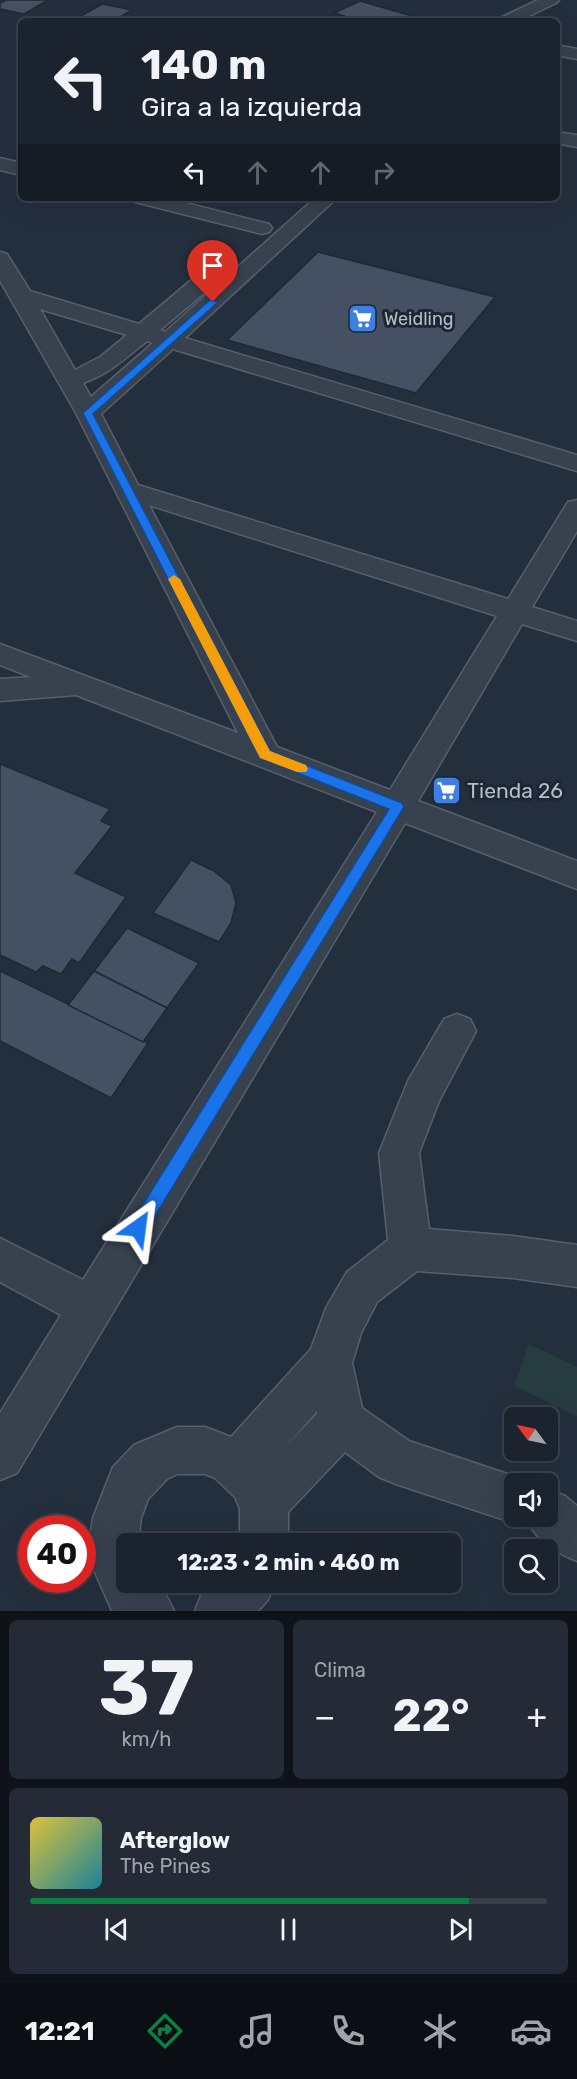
<!DOCTYPE html>
<html lang="es">
<head>
<meta charset="utf-8">
<style>
	body { margin:0; font-family:Rubik,sans-serif; background:#242b36; color:#f1f3f6; height:100vh; display:flex; flex-direction:column; font-size:22px; white-space:nowrap }
	* { box-sizing:border-box; margin:0 }
	p { font-size:20px; color:#a0a4aa }
	.icon { flex:none; width:33px; height:33px; fill:none; stroke:currentColor; stroke-width:2; stroke-linecap:round; stroke-linejoin:round }
	.map { position:relative; height:1611px; overflow:hidden }
	.side { display:flex; flex-direction:column; gap:9px; padding:9px; background:#0f1319; flex:1 }
	.side>* { flex:none }
	.guide { position:absolute; left:18px; top:18px; width:542px; height:183px; border-radius:9px; box-shadow:0 6px 24px #0002,0 0 0 2px #39404a; background:#1b232e; color:#f1f3f6; overflow:hidden }
	.needle { width:39px; rotate:303deg }
	.fabs { position:absolute; left:504px; top:1407px; display:grid; gap:12px }
	.fabs a { display:grid; place-items:center; width:54px; height:54px; border-radius:9px; background:#1b232e; box-shadow:0 6px 24px #0002,0 0 0 2px #39404a; font-size:30px }
	.speed { position:absolute; left:18px; top:1515px; display:flex; gap:12px; font-size:30px; font-weight:700; text-align:center }
	.speed>* { display:grid; place-content:center; width:78px; height:78px; border-radius:50%; background:#1b232e; box-shadow:0 6px 24px #0002,0 0 0 2px #39404a; line-height:1 }
	.speed .limit { border:9px solid #d22; background:#fff; color:#111 }
	.pin { position:absolute; display:grid; place-items:center; width:51px; height:51px; color:#fff; margin:-62px -26px; border-radius:50% 50% 50% 0; rotate:-45deg; box-shadow:0 0 6px #0007 }
	.pin .icon { rotate:45deg }
	.me { position:absolute; width:66px; margin:-33px; rotate:31deg; stroke-linejoin:round; filter:drop-shadow(0 0 4px #0008) }
	.turn { display:flex; align-items:center; gap:21px; height:126px; padding:0 24px; font-size:27px }
	.turn .icon { width:78px; height:78px; stroke-width:2.5 }
	.turn b { display:block; font-size:42px; line-height:51px }
	.lanes { display:flex; align-items:center; height:57px; padding:0 24px; background:#0003; justify-content:center; gap:30px; direction:ltr }
	.lanes .off { opacity:.35 }
	.big { font-size:45px; font-weight:700; line-height:1.1 }
	.side .widget { flex:1; display:flex; flex-direction:column; justify-content:center; gap:9px; min-width:0; padding:0 21px; border-radius:9px; background:#242b36 }
	.side .dial { align-items:center; gap:0 }
	.dial b { font-size:78px; line-height:1 }
	.song { display:flex; align-items:center; gap:18px }
	.cover { width:72px; height:72px; border-radius:9px; background:linear-gradient(135deg,hsl(50 70% 55%),hsl(190 70% 35%)) }
	.played { height:6px; border-radius:3px; background:linear-gradient(90deg,#0b8043 85%,#39404a 85%) }
	.keys { display:flex; justify-content:space-around; direction:ltr }
	.heat { display:flex; justify-content:space-between; align-items:center; font-size:33px; direction:ltr }
	.side .tiles { flex:1; display:grid; gap:9px; grid-template-columns:1fr 1fr }
	.widget:last-child { grid-column:span 2 }
	.trip { position:absolute; left:116px; top:1533px; width:345px; height:60px; border-radius:9px; background:#1b232e; box-shadow:0 6px 24px #0002,0 0 0 2px #39404a; font-weight:700; line-height:60px; text-align:center }
	.tab-bar { display:flex; height:96px; justify-content:space-around; align-items:center; background:#0b0e12; color:#a0a4aa }
	.tab-bar .icon { width:42px; height:42px }
	.tab-bar .on { color:#0b8043 }
	.tab-bar b { font-size:27px; color:#f1f3f6 }
	.map>svg:first-child { display:block }
	.green { fill:#263c3f }
	.building { fill:#455162; stroke:#1f2835; stroke-width:1.5 }
	.lines { fill:none; stroke-linecap:round; stroke-linejoin:round }
	.minor-casing { stroke:#565f6c; stroke-width:3 }
	.minor { fill:#38414e; fill-rule:evenodd }
	.route { fill:#1a73e8; stroke:#114b97; stroke-width:1.5 }
	.slow { fill:#f59e0b }
	.labels { text-anchor:middle; dominant-baseline:central; stroke-width:6; stroke-linejoin:round; paint-order:stroke }
	.far-poi-label { font-size:18px; fill:#b4bcc9; stroke:#1d2633; text-anchor:start }
	.poi-label { font-size:21px; fill:#b4bcc9; stroke:#1d2633; text-anchor:start }
</style>
</head>
<body>
<div class="map">
<svg width="577" height="1611" viewBox="0 0 577 1611">
	<rect width="100%" height="100%" fill="#242f3e"/>
	<polygon class="green" points="529,1344 577,1367 577,1416 514,1386"/>
	<g class="building">
		<polygon points="6,0 48,0 24,14 0,9 0,3"/>
		<polygon points="360,1 419,18 413,21 361,21 334,13"/>
		<polygon points="102,4 132,10 113,21 72,21"/>
		<polygon points="318,252 495,297 416,393 227,340"/>
		<polygon points="0,764 110,809 101,821 112,826 75,873 126,897 79,963 72,959 61,974 43,966 36,972 0,955"/>
		<polygon points="191,860 214,871 231,885 236,903 231,923 219,942 153,913"/>
		<polygon points="127,928 199,963 167,1008 94,971"/>
		<polygon points="0,971 148,1043 111,1098 0,1041"/>
		<polygon points="94,971 167,1008 143,1042 68,1005"/>
	</g>
	<g class="lines">
		<defs>
			<g id="minor">
				<polygon points="538,0 559,0 556,3 519,21 498,21 500,18"/>
				<polygon points="556,45 577,49 577,59 556,55"/>
				<polygon points="556,132 577,135 577,147 556,143"/>
				<polygon points="0,158 21,163 21,175 0,170"/>
				<polygon points="132,198 166,198 269,224 272,228 269,232 262,234 135,202"/>
				<path d="M315,198h22l-152,140 392,117v16l-404,-122 -72,65 37,71 370,114 60,-97 9,-2v31l-45,76 45,14v20l-55,-17 -104,177 159,60v28l-172,-66 -388,650 -17,7v-67l61,-98 -61,-33v-44l83,42 294,-468 -301,-117 -76,6v-22l31,-2 -31,-12v-21l238,89 -162,-320 -74,-129 -2,-4v-28l7,2 23,37 109,33 62,-52 8,-1 8,1 3,5 -3,5 -57,48 5,2zM40,309l87,26 -27,22 -25,13zM147,341l6,2 -62,54 -8,-14c26,-9 43,-25 64,-42zM149,505l348,111 -107,174 -113,-43z"/>
				<path d="M457,1014l13,5 6,12 -37,70 -20,52 10,76 84,7 64,9v42l-64,-9 -96,-7 -40,31 -16,31 -9,30 10,45 47,33 122,41 -17,2v32h34v-27l17,7 12,10v55c-21,-8 -42,-22 -51,-43l-12,5 -118,-39 -17,-7 -34,-25 -57,60v32h-48v-35l-5,-12 -20,-19 -10,-4h-28l-10,5 -19,20 -7,19 -3,26h-12v38c29,0 36,1 48,29h-62l-18,-41 -5,-25 4,-27 20,-51 21,-22 43,-18h28l26,10 80,-88 15,-41 21,-36 41,-32 -9,-87 29,-72 36,-62zM317,1411v3l-32,33z"/>
				<polygon points="216,1582 275,1582 268,1600 258,1611 195,1611 202,1593 209,1590"/>
			</g>
		</defs>
		<use href="#minor" class="minor-casing"/>
		<use href="#minor" class="minor"/>
	</g>
	<polygon class="route" points="210,300 218,302 93,414 270,751 402,803 404,807 144,1234 138,1236 132,1234 130,1228 132,1222 389,809 260,758 83,413"/>
	<polygon class="slow" points="174,575 180,579 270,751 306,765 308,769 306,772 297,772 260,758 168,579"/>
	<defs>
		<symbol id="supermarket-square" viewBox="-11 -11 22 22"><rect x="-9" y="-9" width="18" height="18" rx="4" fill="#3f7fe0" stroke="#1d2633"/><path d="M-6-5.5h2.5l.6 2H6L4.5 2H-2.5L-4.4-4H-6ZM-1.5 3.2a1.3 1.3 0 1 0 .1 0ZM3 3.2a1.3 1.3 0 1 0 .1 0Z" fill="#fff"/></symbol>
	</defs>
	<g fill-rule="evenodd">
		<use href="#supermarket-square" x="346" y="302" width="33" height="33"/>
		<use href="#supermarket-square" x="430" y="774" width="33" height="33"/>
	</g>
	<g class="labels">
		<g class="far-poi-label">
			<text x="384" y="319">Weidling</text>
		</g>
		<g class="poi-label">
			<text x="467" y="790">Tienda 26</text>
		</g>
	</g>
</svg>
<div class="fabs">
<a><svg class="needle" viewBox="-14 -14 28 28"><path d="M0-13l5 13h-10z" fill="#e53935"/><path d="M0 13l5-13h-10z" fill="#a0a4aa"/></svg></a>
<a><svg class="icon" aria-label="sound" viewBox="0 0 24 24"><path d="M4 9h4l5-4v14l-5-4H4zM17 9q2 3 0 6"/></svg></a>
<a><svg class="icon" aria-label="search" viewBox="0 0 24 24"><circle cx="10" cy="10" r="6"/><path d="M15 15l6 6"/></svg></a>
</div>
<div class="speed"><div class="limit">40</div></div>
<div class="pin" style="left:213px;top:302px;background:#d93025"><svg class="icon" aria-label="arrive" viewBox="0 0 24 24"><path d="M6 21V4h12l-3 4 3 4H6"/></svg></div>
<svg class="me" style="left:138px;top:1228px" viewBox="-20 -20 40 40"><path d="M0-17L14 15 0 8-14 15z" fill="#1a73e8" stroke="#fff" stroke-width="4"/></svg>
<div class="trip">12:23 · 2 min · 460 m</div>
<div class="guide">
<div class="turn"><svg class="icon" aria-label="left" viewBox="0 0 24 24"><path d="M17 20v-9H6M10 6l-5 5 5 5"/></svg><div><b>140 m</b>Gira a la izquierda</div></div>
<div class="lanes"><svg class="icon" aria-label="left" viewBox="0 0 24 24"><path d="M17 20v-9H6M10 6l-5 5 5 5"/></svg><svg class="icon off" aria-label="ahead" viewBox="0 0 24 24"><path d="M12 20V5M6 11l6-6 6 6"/></svg><svg class="icon off" aria-label="ahead" viewBox="0 0 24 24"><path d="M12 20V5M6 11l6-6 6 6"/></svg><svg class="icon off" aria-label="right" viewBox="0 0 24 24"><path d="M7 20v-9h11M14 6l5 5-5 5"/></svg></div>
</div>
</div>
<section class="side">
<div class="tiles">
<div class="widget dial"><b>37</b><p>km/h</p></div>
<div class="widget"><p>Clima</p>
<div class="heat"><a>−</a><b class="big">22°</b><a>+</a></div>
</div>
<div class="widget">
<div class="song"><i class="cover"></i><div><b>Afterglow</b><p>The Pines</p></div></div>
<div class="played"></div>
<div class="keys"><svg class="icon" aria-label="previous" viewBox="0 0 24 24"><path d="M18 5L8 12l10 7zM5 5v14"/></svg><svg class="icon" aria-label="pause" viewBox="0 0 24 24"><path d="M8 5v14M16 5v14"/></svg><svg class="icon" aria-label="next" viewBox="0 0 24 24"><path d="M6 5l10 7-10 7zM19 5v14"/></svg></div>
</div>
</div>
</section>
<nav class="tab-bar">
<b>12:21</b>
<svg class="icon on" aria-label="directions" viewBox="0 0 24 24"><path d="M12 3l9 9-9 9-9-9zM9 14v-3h6M13 9l2 2-2 2"/></svg>
<svg class="icon" aria-label="music" viewBox="0 0 24 24"><path d="M9 18V5l10-2v13"/><circle cx="6" cy="18" r="3"/><circle cx="16" cy="16" r="3"/></svg>
<svg class="icon" aria-label="phone" viewBox="0 0 24 24"><path d="M5 4h4l2 5-3 2q2 4 5 5l2-3 5 2v4C11 20 4 13 5 4z"/></svg>
<svg class="icon" aria-label="climate" viewBox="0 0 24 24"><path d="M12 3v18M4 7l16 10M4 17L20 7"/></svg>
<svg class="icon" aria-label="car" viewBox="0 0 24 24"><path d="M5 17H2v-5l4-1 3-4h7l3 4 3 1v5h-3M9 17h6M6 11h13"/><circle cx="7" cy="17" r="2"/><circle cx="17" cy="17" r="2"/></svg>
</nav>
</body>
</html>
